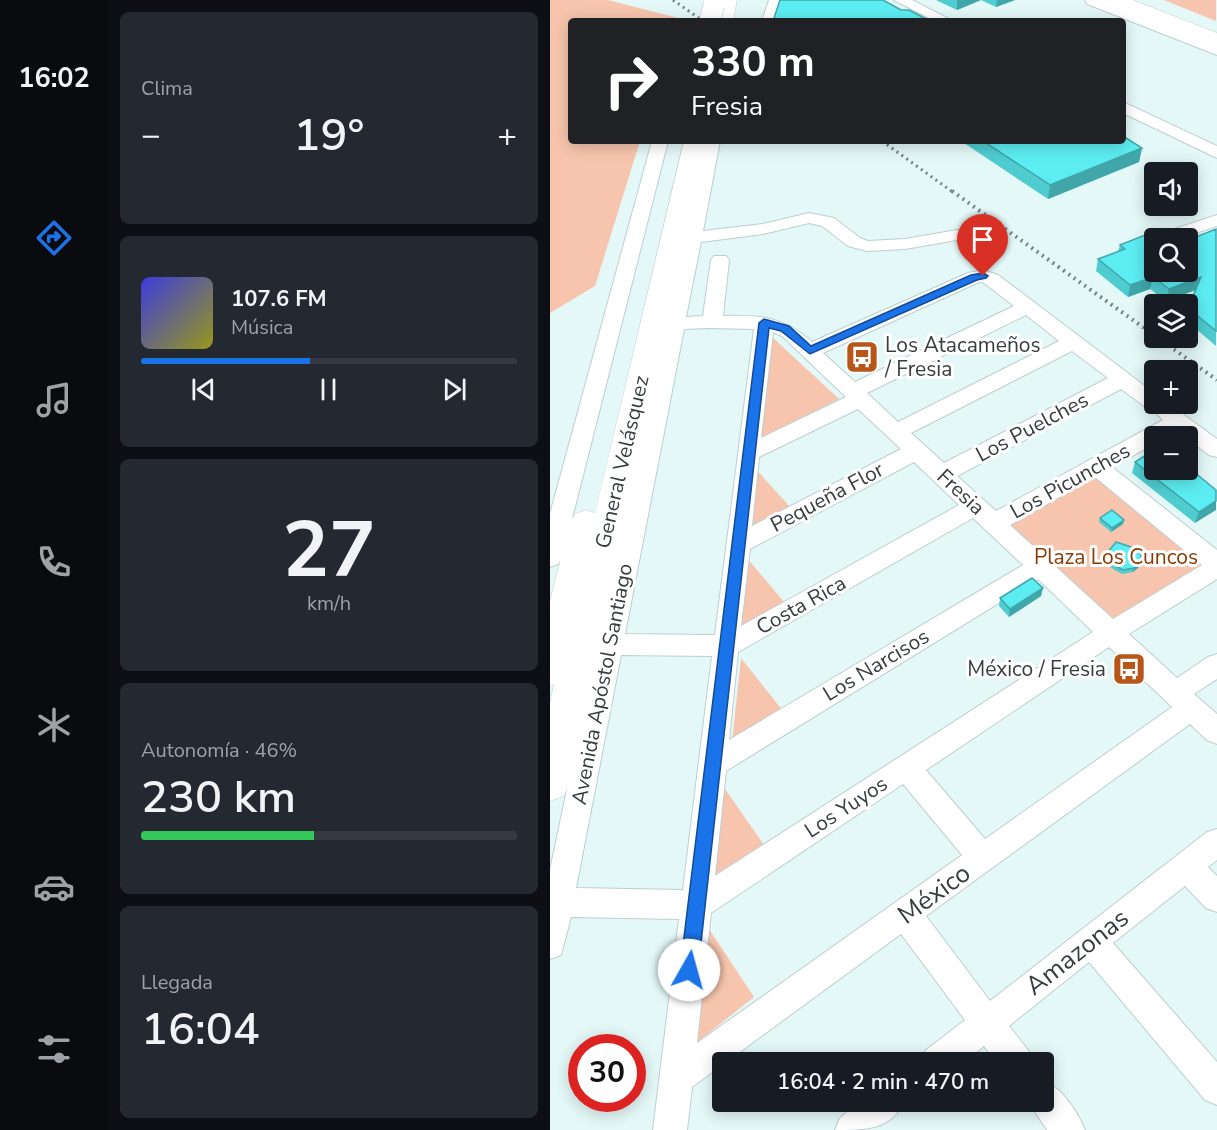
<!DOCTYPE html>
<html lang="es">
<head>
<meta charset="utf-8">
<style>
	body { margin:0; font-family:"Nunito Sans",sans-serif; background:#242831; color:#f1f3f6; height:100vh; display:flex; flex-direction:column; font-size:22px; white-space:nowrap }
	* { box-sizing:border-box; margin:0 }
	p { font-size:20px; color:#9ea1a6 }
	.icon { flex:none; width:33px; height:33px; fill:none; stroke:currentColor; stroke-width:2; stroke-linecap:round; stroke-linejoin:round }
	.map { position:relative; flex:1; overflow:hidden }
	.sheet { display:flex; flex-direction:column; gap:12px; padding:12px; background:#0d0f14; width:442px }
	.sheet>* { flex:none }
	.hud { position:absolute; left:18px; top:18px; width:558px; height:126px; border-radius:6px; box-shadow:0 3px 15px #0003; background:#202124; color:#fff; overflow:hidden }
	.buttons { position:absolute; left:594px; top:162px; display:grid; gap:12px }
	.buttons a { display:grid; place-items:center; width:54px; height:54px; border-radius:6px; background:#171b24; box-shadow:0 3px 15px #0003; font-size:30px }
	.speed { position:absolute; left:18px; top:1034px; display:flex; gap:12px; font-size:30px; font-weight:700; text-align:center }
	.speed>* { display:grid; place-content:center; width:78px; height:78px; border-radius:50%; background:#171b24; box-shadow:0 3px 15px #0003; line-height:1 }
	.speed .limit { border:9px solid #d22; background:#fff; color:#111 }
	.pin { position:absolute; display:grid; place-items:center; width:51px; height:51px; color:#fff; margin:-62px -26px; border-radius:50% 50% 50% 0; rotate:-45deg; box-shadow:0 0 6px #0007 }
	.pin .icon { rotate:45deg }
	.me { position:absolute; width:66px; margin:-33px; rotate:7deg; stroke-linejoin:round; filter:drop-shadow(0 0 4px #0008) }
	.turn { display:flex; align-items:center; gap:21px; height:126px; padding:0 24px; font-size:27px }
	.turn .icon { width:78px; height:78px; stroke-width:2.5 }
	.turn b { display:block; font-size:42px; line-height:51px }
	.big { font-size:45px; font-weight:600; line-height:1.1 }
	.sheet .tile { flex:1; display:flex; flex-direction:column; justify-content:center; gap:9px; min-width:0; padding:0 21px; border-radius:9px; background:#242831 }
	.sheet .dial { align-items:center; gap:0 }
	.dial b { font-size:78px; line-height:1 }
	.song { display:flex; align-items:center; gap:18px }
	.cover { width:72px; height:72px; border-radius:9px; background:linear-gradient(135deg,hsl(240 70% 55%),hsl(60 70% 35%)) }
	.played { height:6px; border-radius:3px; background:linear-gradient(90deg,#1a73e8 45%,#363941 45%) }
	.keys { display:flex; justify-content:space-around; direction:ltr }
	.heat { display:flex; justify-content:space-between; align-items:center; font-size:33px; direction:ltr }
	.charge { height:9px; border-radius:4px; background:linear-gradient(90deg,#34c759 46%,#363941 0) }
	.trip { position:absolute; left:162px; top:1052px; width:342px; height:60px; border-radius:6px; background:#171b24; box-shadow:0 3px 15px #0003; font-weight:600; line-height:60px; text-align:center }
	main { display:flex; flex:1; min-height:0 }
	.tabs { display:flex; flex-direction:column; width:108px; justify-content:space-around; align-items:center; background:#090b0e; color:#9ea1a6 }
	.tabs .icon { width:42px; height:42px }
	.tabs .selected { color:#1a73e8 }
	.tabs b { font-size:27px; color:#f1f3f6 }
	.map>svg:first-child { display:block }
	.green { fill:#f7c5ad }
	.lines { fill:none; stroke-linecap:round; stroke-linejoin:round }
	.minor-casing { stroke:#bccfd0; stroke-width:2 }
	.major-casing { stroke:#bccfd0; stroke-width:2 }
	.highway-casing { stroke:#bccfd0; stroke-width:1 }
	.minor { fill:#fff; fill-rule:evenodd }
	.major { fill:#fff; fill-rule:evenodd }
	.highway { fill:#fff; fill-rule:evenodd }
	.rail-far1 { stroke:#768182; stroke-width:3; stroke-dasharray:2 4; stroke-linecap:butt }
	.rail { stroke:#768182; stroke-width:4; stroke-dasharray:2 4.5; stroke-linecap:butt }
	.highway-bridge-casing { stroke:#bccfd0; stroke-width:22; stroke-linecap:butt }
	.highway-bridge { stroke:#fff; stroke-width:21 }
	.wall { fill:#4fccd0 }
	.shaded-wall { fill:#40a6a9 }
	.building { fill:#5cedf2; stroke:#40a6a9; stroke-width:1.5 }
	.route { fill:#1a73e8; stroke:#114b97; stroke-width:1.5 }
	.labels { text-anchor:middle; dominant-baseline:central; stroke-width:6; stroke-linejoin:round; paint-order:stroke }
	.poi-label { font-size:21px; fill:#373e3f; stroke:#fff; text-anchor:start }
	.street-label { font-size:21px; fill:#373e3f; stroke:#fff }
	.park-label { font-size:21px; fill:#893a02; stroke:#fff }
	.near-street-label { font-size:26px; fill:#373e3f; stroke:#fff }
</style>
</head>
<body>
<main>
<nav class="tabs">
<b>16:02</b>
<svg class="icon selected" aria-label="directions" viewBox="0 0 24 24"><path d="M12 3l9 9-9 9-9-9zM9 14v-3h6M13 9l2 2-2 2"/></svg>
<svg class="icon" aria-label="music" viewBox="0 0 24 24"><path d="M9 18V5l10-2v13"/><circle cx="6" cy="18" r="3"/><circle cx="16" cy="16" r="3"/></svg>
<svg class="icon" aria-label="phone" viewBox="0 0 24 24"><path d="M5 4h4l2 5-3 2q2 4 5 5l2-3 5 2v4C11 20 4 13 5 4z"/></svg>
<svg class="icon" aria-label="climate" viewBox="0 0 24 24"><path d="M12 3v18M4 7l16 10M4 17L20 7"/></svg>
<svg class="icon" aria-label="car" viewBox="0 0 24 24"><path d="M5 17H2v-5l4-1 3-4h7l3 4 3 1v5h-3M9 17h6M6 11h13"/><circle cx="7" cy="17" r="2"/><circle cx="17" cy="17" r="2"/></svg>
<svg class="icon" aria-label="filters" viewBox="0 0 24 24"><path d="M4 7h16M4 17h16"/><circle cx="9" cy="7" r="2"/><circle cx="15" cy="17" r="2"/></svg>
</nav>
<section class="sheet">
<div class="tile"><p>Clima</p>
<div class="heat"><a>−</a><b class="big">19°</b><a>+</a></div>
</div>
<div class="tile">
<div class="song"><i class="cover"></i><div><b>107.6 FM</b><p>Música</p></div></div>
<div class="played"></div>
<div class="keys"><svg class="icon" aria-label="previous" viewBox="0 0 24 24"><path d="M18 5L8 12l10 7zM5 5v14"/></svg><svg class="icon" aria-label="pause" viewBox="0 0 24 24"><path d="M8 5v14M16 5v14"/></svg><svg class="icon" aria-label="next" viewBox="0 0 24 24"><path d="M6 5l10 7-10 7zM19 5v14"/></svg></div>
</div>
<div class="tile dial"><b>27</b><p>km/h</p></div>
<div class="tile"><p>Autonomía · 46%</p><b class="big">230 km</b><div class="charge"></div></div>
<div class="tile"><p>Llegada</p><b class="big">16:04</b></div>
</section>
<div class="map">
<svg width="667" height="1130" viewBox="0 0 667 1130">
	<rect width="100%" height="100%" fill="#e4f8f8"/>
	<g class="green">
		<polygon points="0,0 58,0 128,18 127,21 21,21 21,141 90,141 45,286 0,313"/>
		<polygon points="614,0 666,0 666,21"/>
		<polygon points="220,335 289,399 209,439"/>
		<polygon points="204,467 240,507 200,528"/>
		<polygon points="546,470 663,564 562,628 451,523"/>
		<polygon points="196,557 235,603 188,631"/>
		<polygon points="191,658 233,711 182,742"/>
		<polygon points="175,789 214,845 163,876"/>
		<polygon points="157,926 204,997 145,1044"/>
	</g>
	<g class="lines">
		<defs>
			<g id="minor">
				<polygon points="219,0 233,0 226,21 212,21"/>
				<polygon points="344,0 362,0 403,21 385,21"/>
				<polygon points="573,102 667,146 667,158 573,113"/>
				<polygon points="102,141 118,141 12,558 8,564 0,567 0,514"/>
				<path d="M154,141h16l-17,90 60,-7 46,-11 25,5 26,20 8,3 37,-2 52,-9 6,1 3,4 -3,4 -6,1 -52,9 -38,2 -19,-5 -26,-20 -13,-3 -46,11 -62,8 -15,75 17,-1 8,-56 3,-4h12l3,4 -6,56c38,-1 60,0 89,26l156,-69 15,-3 15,5 156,118v11l19,3 44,32v18l-8,-2 -21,-16v-3l-11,-5 -10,5h-13v8l-42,23 105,83v29l-88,55 48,44 31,-21 9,-3v25l-23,15 23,20v30l-10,-4 -17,-16 -264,192 64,85 217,-169 10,-3v31l-9,7 9,9v36l-11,-4 -21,-22 -72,57 104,119v43l-12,-5 -116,-138 -80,64 19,24 5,12h-37l-12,-16 -20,16h-43l5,-12 39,-30 -64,-86 -175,128h-4v3l-30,22 -5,43h-34l26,-211 -108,-2 -10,38 -11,4v-89zM429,282l5,1 30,23 -159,76 -32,-29zM476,315l33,26 -161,81 -31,-29zM158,328l46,1 -39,306 -90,-1 59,-305zM223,332l9,4 64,61 -85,41zM522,351l36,27 -164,85 -33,-30zM571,389l26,19 10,1 -2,3 8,8 -167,91 -39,-35zM308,409l43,40 -149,77 7,-69zM364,462l45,43 -218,121 9,-77zM545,477l107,88 -89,54 -103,-94zM423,518l50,47 -294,175 9,-88zM488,579l55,53 -378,244 11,-105zM559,647l63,60 -187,132 -59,-69zM71,655l91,1 -29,234 -107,-2zM353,784l59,71 -265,188 14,-130z"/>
				<polygon points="667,215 667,226 631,238 606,238 609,234"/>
				<path d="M494,1081c19,8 33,30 41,49h-38l-19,-29h16z"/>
				<path d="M311,1101h44c-15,29 -38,29 -70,29l5,-12z"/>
			</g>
			<polygon id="major" points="535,0 558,0 667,43 667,55 537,4"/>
			<g id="highway">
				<polygon points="169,0 187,0 183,21 163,21"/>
				<polygon points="557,0 583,0 667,33 667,46 559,4"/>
				<polygon points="134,141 156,141 19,784 14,796 0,801 0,703 4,684 0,686 0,601 20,522 25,514 36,510 45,513"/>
			</g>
		</defs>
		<use href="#minor" class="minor-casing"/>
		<use href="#major" class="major-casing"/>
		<use href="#highway" class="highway-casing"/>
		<use href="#minor" class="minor"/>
		<use href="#major" class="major"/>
		<use href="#highway" class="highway"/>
		<g class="rail-far1">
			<polyline points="123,0 153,21"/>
			<polyline points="332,141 404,193"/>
		</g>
		<g class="rail">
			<polyline points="402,191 604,335"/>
			<polyline points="608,338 667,380"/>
		</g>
		<defs>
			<polyline id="highway-bridge" points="160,21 164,5"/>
		</defs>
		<use href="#highway-bridge" class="highway-bridge-casing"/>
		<use href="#highway-bridge" class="highway-bridge"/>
	</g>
	<g class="wall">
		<polygon points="386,0 465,0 446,7 431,0 407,10"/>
		<polygon points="411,141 573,141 592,148 589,162 498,199"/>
		<polygon points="666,229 666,346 638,322 638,310 646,290 616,301 600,289 578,297 546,271 548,259 568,252 570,245 604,272"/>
		<polygon points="585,462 604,470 666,490 645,523 582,473"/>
		<polygon points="550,518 573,524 561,532 549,522"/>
		<polygon points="557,553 589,567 583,572 572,574 558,566 556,557"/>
		<polygon points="491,596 459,617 449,606 450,598"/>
	</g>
	<g class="shaded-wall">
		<polygon points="407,0 431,0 407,10"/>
		<polygon points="447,0 465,0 446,7"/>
		<polygon points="592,148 589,162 498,199 500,185"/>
		<polygon points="603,277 600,289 578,297 580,285"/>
		<polygon points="651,277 648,289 616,301 619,289"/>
		<polygon points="666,501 666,510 645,523 649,512"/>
		<polygon points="574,520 573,524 561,532 562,528"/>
		<polygon points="590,563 589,567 583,572 584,568"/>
		<polygon points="493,588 491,596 459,617 460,609"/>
	</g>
	<g class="building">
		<polygon points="230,0 333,0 351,10 359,10 380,21 223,21"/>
		<polygon points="573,136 592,148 500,185 433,141 573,141"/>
		<polygon points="666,229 666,331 638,308 651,277 619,289 603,277 580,285 548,259 575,249 570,245 595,235 604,243 604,272 638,272 638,240"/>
		<polygon points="596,455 604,461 604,470 638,470 638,467 666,490 666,501 649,512 585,462"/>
		<polygon points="562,510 574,520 562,528 550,518"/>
		<polygon points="566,542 584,548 591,555 590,563 584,568 573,570 559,562 557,553"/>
		<polygon points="482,578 493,588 460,609 450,598"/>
	</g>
	<polygon class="route" points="433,273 438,276 436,278 427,280 260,354 231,331 219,328 148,970 145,976 139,979 133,976 130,970 209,323 214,319 239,326 261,346 421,275"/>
	<defs>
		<symbol id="bus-square" viewBox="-11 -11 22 22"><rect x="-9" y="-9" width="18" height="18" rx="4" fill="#b85619" stroke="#fff"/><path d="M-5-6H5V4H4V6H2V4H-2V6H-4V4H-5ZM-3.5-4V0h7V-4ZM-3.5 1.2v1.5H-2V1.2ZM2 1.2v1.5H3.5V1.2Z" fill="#fff"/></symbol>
	</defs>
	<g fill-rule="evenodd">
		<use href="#bus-square" x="293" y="338" width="38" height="38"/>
		<use href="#bus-square" x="560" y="650" width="38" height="38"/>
	</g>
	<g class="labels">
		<g class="poi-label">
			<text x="335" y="345">Los Atacameños<tspan x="335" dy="24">/ Fresia</tspan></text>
			<text x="556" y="669" text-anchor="end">México / Fresia</text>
		</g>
		<g class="street-label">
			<text transform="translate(482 427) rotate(-28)">Los Puelches</text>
			<text transform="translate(72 462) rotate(-77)">General Velásquez</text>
			<text transform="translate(520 481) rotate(-29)">Los Picunches</text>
			<text transform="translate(411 492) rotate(43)">Fresia</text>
			<text transform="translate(277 497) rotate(-28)">Pequeña Flor</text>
			<text transform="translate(251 605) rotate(-29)">Costa Rica</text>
			<text transform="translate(326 665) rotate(-31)">Los Narcisos</text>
			<text transform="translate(52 684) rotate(-79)">Avenida Apóstol Santiago</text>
			<text transform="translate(296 807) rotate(-33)">Los Yuyos</text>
		</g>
		<g class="park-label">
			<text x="566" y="557">Plaza Los Cuncos</text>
		</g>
		<g class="near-street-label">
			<text transform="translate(384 894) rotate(-36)">México</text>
			<text transform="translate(527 952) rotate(-38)">Amazonas</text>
		</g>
	</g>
</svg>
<div class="buttons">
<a><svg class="icon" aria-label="sound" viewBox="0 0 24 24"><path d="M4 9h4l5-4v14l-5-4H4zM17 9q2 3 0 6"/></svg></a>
<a><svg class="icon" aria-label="search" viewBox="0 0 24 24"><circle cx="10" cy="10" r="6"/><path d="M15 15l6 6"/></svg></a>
<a><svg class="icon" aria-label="layers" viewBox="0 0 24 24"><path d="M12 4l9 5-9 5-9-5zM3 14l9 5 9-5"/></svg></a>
<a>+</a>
<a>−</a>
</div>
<div class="speed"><div class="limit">30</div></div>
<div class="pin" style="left:433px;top:276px;background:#d93025"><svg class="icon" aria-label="arrive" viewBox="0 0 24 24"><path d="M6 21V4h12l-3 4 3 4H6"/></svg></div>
<svg class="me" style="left:139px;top:970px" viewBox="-20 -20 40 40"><circle r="19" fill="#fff"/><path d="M0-13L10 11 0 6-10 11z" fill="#1a73e8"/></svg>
<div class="trip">16:04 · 2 min · 470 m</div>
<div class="hud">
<div class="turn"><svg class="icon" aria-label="right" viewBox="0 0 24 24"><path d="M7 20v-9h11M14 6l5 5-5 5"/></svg><div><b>330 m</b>Fresia</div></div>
</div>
</div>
</main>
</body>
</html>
